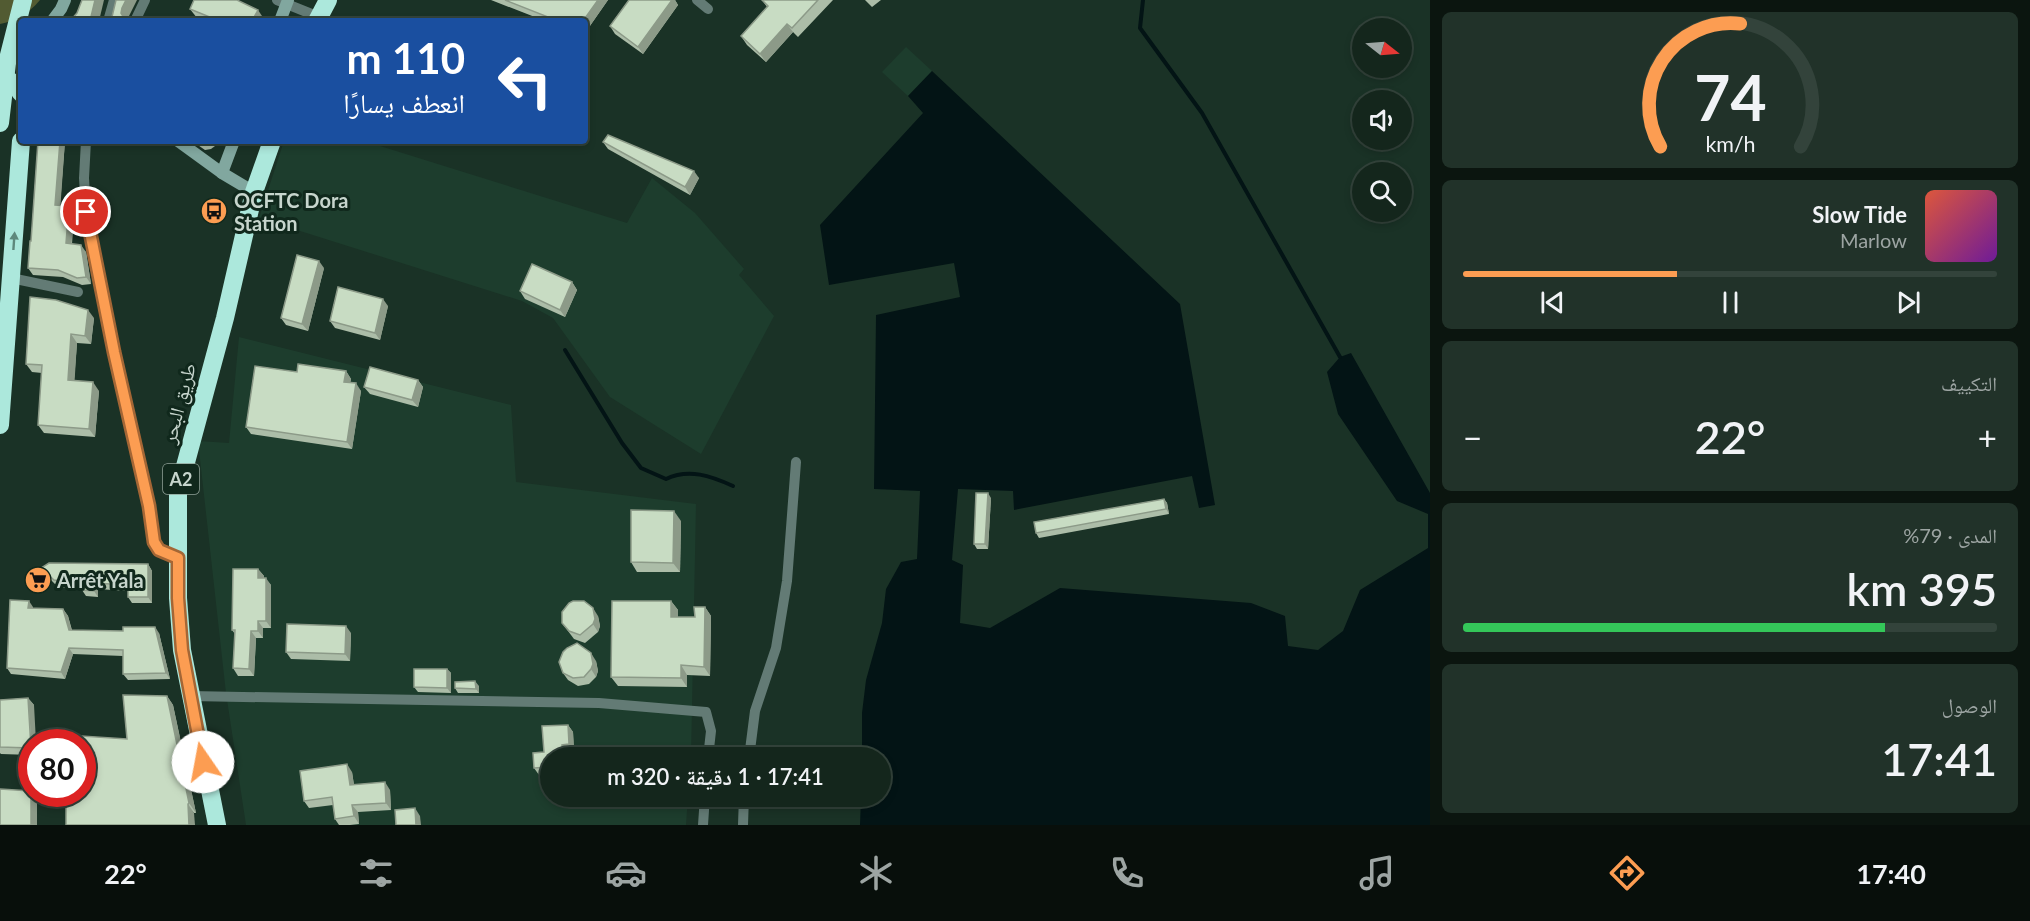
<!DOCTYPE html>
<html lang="ar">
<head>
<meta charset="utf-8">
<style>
	body { margin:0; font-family:Lato,"Noto Naskh Arabic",sans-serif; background:#213229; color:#f1f3f6; direction:rtl; height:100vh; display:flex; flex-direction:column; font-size:22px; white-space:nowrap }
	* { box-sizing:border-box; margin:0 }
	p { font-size:20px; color:#9da5a3 }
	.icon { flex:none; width:33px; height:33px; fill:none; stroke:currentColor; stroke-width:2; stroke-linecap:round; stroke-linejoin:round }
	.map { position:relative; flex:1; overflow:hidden; direction:ltr }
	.drawer { display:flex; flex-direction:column; gap:12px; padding:12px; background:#0b150f; width:600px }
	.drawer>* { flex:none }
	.banner { position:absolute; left:18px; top:18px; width:570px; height:126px; border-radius:6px; box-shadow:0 3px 9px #0003,0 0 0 2px #33433b; direction:rtl; background:#1a4fa0; color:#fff; overflow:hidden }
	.needle { width:39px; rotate:107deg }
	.tools { position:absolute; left:1352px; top:18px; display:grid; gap:12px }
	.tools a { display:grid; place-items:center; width:60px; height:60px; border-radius:50%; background:#14261c; box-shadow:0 3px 9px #0003,0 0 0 2px #33433b; font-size:30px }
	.speed { position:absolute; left:18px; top:729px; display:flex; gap:12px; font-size:30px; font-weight:700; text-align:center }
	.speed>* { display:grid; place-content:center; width:78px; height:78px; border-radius:50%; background:#14261c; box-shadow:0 3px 9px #0003,0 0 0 2px #33433b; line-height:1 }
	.speed .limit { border:9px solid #d22; background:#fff; color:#111 }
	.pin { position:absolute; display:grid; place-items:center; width:51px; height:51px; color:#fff; margin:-26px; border:3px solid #fff; border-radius:50%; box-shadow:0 2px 6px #0007 }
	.me { position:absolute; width:66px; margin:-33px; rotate:348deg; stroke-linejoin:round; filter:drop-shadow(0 0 4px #0008) }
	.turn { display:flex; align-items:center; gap:21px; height:126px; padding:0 24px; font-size:27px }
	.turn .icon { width:78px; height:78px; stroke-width:2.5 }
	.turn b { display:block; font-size:42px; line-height:51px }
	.big { font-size:45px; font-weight:600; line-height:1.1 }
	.drawer .widget { flex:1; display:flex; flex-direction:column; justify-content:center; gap:9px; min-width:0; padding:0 21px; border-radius:9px; background:#213229 }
	.drawer .dial { align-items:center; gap:0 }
	.dial svg { height:156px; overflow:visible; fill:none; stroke:#33433b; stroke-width:7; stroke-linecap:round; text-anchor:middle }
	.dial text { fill:#f1f3f6; stroke:none }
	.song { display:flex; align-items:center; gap:18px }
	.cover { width:72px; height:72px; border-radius:9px; background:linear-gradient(135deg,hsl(10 70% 55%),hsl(280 70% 35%)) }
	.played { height:6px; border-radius:3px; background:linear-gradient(90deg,#fc9d52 40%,#33433b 40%) }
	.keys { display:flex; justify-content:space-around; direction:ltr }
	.heat { display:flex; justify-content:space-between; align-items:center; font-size:33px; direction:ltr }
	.charge { height:9px; border-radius:4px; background:linear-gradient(90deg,#34c759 79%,#33433b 0) }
	.trip { position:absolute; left:540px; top:747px; width:351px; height:60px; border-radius:30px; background:#14261c; box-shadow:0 3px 9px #0003,0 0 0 2px #33433b; font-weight:600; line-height:60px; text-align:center; direction:rtl }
	.menu { display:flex; height:96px; justify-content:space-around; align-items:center; background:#080f0b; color:#9da5a3 }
	.menu .icon { width:42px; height:42px }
	.menu .active { color:#fc9d52 }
	.menu b { font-size:27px; color:#f1f3f6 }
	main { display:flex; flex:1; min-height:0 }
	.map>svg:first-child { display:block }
	.built { fill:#1d3d2d }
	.green { fill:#525b32 }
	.water { fill:#031415 }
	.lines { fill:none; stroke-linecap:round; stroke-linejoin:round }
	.stream { stroke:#031415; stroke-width:4 }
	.street { stroke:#637b75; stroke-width:10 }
	.secondary { stroke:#81a79f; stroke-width:12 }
	.highway { stroke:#ace8dc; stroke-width:18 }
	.highway-bridge { stroke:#ace8dc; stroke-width:18 }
	.wall { fill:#acbda8 }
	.shaded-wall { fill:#8c9a88 }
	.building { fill:#c8dcc3; stroke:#8c9a88; stroke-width:1.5 }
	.oneway { fill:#5e887c }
	.route-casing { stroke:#a46635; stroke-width:15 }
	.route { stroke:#fc9d52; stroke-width:10 }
	.labels { text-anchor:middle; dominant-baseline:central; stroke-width:6; stroke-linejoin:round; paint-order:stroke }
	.shield { fill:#10281c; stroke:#90a198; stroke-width:1.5 }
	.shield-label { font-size:18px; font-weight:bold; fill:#c7d5cd }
	.poi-label { font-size:20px; font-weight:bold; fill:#c7d5cd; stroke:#10281c; text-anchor:start }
	.street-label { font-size:20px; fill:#c7d5cd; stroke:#10281c }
</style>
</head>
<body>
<main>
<section class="drawer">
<div class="widget dial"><svg viewBox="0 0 100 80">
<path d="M14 69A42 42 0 1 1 86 69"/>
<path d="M14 69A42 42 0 0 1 55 6" stroke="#fc9d52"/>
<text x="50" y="56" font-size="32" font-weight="700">74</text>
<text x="50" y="72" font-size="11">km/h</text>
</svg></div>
<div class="widget">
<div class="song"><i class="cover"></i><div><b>Slow Tide</b><p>Marlow</p></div></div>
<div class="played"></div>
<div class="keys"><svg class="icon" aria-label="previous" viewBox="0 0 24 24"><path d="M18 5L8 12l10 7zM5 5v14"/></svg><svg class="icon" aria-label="pause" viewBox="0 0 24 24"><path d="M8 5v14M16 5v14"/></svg><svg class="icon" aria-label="next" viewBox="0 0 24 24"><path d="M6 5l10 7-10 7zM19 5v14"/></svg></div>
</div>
<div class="widget"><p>التكييف</p>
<div class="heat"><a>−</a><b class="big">22°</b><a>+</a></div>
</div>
<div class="widget"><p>المدى · 79%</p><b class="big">395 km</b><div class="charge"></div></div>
<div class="widget"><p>الوصول</p><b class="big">17:41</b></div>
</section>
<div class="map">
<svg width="1430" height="825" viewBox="0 0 1430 825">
	<rect width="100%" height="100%" fill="#1a3226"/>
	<g class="built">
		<polygon points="906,47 932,71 908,96 882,72"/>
		<polygon points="284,141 364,141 627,223 652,178 695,213 744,269 739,275 774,316 701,454 610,397 553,318 522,301 259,218"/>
		<polygon points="239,337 511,405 516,482 696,504 691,757 550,758 550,796 688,797 686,825 246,825 226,693 198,441 229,443"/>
	</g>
	<path class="green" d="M0,0h40c-12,14 -22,20 -40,24z"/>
	<polygon class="water" points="932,71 1180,304 1215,505 1199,508 1192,476 1014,510 1013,491 958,489 952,560 963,565 960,623 990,628 1060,588 1251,603 1285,616 1288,646 1318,650 1343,631 1360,590 1428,548 1428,514 1397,501 1338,414 1327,372 1340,357 1351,353 1430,493 1430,825 860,825 861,797 880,796 880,758 862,757 862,713 866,680 882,623 886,589 901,562 917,559 920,491 874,489 876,315 960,297 954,263 829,285 820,225 923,113 908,96"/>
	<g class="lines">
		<g class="stream">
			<polyline points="1143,0 1140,28 1202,113 1340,357"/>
			<path d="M565,350l57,93 19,25 25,11c23,-11 45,-3 67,7"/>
		</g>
		<g class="street">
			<polyline points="277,0 319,17"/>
			<polyline points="697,0 708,9"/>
			<polyline points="108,21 114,0"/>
			<polyline points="135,21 145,0"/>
			<polyline points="86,141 84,178 86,212 114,352 149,506 154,542 159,550 178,558"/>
			<polyline points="11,278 78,292"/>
			<polyline points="190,696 599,703 706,712 711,731 708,758"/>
			<polyline points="749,758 755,711 776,648 787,581 796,462"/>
			<polyline points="703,825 705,796"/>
			<polyline points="743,825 744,796"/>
		</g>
		<g class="secondary">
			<polyline points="52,21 61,9 65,0"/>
			<polyline points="280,21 288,0"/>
			<polyline points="178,141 222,173 254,192"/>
			<polyline points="222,173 234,141"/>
		</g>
		<g class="highway">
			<polyline points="317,21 328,0"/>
			<polyline points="0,75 15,84 21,93"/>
			<polyline points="0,425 21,141"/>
			<polyline points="217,825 182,650 178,598 178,492 225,318 254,192 272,141"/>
		</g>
		<polyline class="highway-bridge" points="0,123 7,63 23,0"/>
	</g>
	<g class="wall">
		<polygon points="491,0 608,0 585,33 585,21 545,21"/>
		<polygon points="629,0 675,0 678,5 643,54 615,34 610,26"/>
		<polygon points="762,0 833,0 798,37 793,32 766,62 747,45 741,36 767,7"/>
		<polygon points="865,0 881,0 872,7"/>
		<polygon points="190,9 264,19 264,21 203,21 197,18"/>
		<polygon points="38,141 65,141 60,205 74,213 72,244 86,252 91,284 82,285 63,277 33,275 28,268 31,241"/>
		<polygon points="192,141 217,141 215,146 211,149 205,150"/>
		<polygon points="603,142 699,178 690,195 608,149"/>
		<polygon points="324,268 308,331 286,325 281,318"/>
		<polygon points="572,282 577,290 565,317 525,299 520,291"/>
		<polygon points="388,306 380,340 335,328 330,321"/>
		<polygon points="94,318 91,344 77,343 74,381 99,391 95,437 44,433 38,425 42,373 32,372 26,364"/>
		<polygon points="346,371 351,379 350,383 361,391 352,449 251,434 246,427 297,372"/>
		<polygon points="418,380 423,387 418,407 370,394 364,387"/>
		<polygon points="991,498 988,549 977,549 974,544"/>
		<polygon points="1164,499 1167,503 1169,514 1039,538 1036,533"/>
		<polygon points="681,521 680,572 637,572 631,562"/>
		<polygon points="148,564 152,571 152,603 132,603 128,597 128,591 98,589 98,597 86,596 82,590 82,588 58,587 45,574 41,568"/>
		<polygon points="258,569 264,576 264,578 271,585 271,628 263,628 263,638 256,638 254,676 238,676 233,668 235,634 232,630"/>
		<polygon points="671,601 678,610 678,617 695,617 705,607 711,616 710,676 687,675 687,687 618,686 611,677"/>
		<polygon points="33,607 33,608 63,609 68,616 72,630 159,633 170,679 128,680 123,674 123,656 73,654 65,679 11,674 7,668"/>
		<polygon points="598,616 600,626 598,632 585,643 574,639 562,623"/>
		<polygon points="351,633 350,661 291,659 286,652"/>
		<polygon points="596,661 598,671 596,677 589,684 578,686 568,680 563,673"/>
		<polygon points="447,669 451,673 451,693 418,692 414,687"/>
		<polygon points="479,686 479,693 458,693 455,688"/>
		<polygon points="167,696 173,705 196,813 194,813 127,739"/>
		<polygon points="28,698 34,705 32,755 1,754 0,753 0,700"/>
		<polygon points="568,725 573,732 574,751 567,752 568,758 550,758 550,775 539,775 534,768 544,752"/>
		<polygon points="352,772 354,785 390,790 391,810 358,812 359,824 350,825 339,825 335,819 333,805 309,808 304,801"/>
	</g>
	<g class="shaded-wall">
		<polygon points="95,0 104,0 99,21 90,21"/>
		<polygon points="126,0 137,0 128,18 128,21 123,21 121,13 122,8"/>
		<polygon points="598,0 608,0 585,33 585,21 583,21"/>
		<polygon points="672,0 675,0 678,5 643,54 638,47"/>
		<polygon points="258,10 264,19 264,21 252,21"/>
		<polygon points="787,24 793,32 766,62 760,54"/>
		<polygon points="60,141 65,141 60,212 55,205"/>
		<polygon points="211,141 217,141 215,146"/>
		<polygon points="694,171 699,178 690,195 685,187"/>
		<polygon points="69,206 74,213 71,250 66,243"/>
		<polygon points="81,245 86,252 91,284 86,277"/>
		<polygon points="319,261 324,268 308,331 302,324"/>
		<polygon points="572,282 577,290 565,317 560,310"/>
		<polygon points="383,299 388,306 380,340 375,333"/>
		<polygon points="88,310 94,318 91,344 85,336"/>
		<polygon points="71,334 77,343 74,389 68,380"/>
		<polygon points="346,371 351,379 349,389 344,382"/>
		<polygon points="418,380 423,387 418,407 412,400"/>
		<polygon points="93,382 99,391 95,437 89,429"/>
		<polygon points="356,383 361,391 352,449 347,442"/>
		<polygon points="988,493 991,498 988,549 985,544"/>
		<polygon points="1164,499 1167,503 1169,514 1166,509"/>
		<polygon points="674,511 681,521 680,572 673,563"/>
		<polygon points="148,564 152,571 152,603 148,597"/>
		<polygon points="258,569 264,576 263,585 258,578"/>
		<polygon points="266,578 271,585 271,628 266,621"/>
		<polygon points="94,583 98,589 98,597 94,591"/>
		<polygon points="29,601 33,607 33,614 28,608"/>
		<polygon points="671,601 678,610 678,626 671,617"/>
		<polygon points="705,607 711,616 710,676 704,667"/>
		<polygon points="593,608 598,616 600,626 598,632 593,624"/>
		<polygon points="63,609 68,616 73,636 69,630"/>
		<polygon points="258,621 263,628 263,638 258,631"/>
		<polygon points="346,626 351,633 350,661 345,654"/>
		<polygon points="155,627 159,633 170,679 166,673"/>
		<polygon points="251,631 256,638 254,676 249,669"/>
		<polygon points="69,648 73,654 65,679 61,672"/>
		<polygon points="591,653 596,661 598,671 596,677 591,669"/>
		<polygon points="681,665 687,675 687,687 681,678"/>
		<polygon points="447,669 451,673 451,693 447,688"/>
		<polygon points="475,681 479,686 479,693 476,689"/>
		<polygon points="167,696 173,705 196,813 189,803"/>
		<polygon points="28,698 34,705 36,742 32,742 32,748"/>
		<polygon points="568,725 573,732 574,751 569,744"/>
		<polygon points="562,745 567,752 568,758 563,758"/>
		<polygon points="347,764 352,772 355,792 350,785"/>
		<polygon points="385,782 390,790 391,810 386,803"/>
		<polygon points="31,791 32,794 33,794 37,800 37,825 31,825"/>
		<polygon points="188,804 194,813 195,825 189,825"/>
		<polygon points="352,805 358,812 359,824 354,816"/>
		<polygon points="415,808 420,816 421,825 416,825"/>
	</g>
	<g class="building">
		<polygon points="82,0 95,0 90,21 70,21 77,13"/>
		<polygon points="116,0 126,0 122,8 121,13 124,18 123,21 111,21"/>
		<polygon points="194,0 237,0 258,10 252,21 217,21 217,20 190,9"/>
		<polygon points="505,0 598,0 583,21 558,21"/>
		<polygon points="629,0 672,0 638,47 610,26"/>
		<polygon points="762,0 818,0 792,28 787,24 760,54 741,36 768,6"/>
		<polygon points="608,135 694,171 685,187 603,142"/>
		<polygon points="38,141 60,141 55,205 69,206 66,243 81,245 86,277 77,278 58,270 28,268 30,241 31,241"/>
		<polygon points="297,255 319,261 302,324 281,318"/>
		<polygon points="532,264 572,282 560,310 520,291"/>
		<polygon points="338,287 383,299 375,333 330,321"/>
		<polygon points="30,297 56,300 88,310 85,336 71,334 68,380 93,382 89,429 38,425 42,365 26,364"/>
		<polygon points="298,364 346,371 344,382 356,383 347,442 246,427 255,366 297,372"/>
		<polygon points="370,367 418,380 412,400 364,387"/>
		<polygon points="976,493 988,493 985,544 974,544"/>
		<polygon points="1164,499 1166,509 1036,533 1034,522"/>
		<polygon points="631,510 674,511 673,563 631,562"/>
		<polygon points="49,563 148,564 148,597 128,597 128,585 94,583 94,591 82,590 81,582 54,580 41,568"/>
		<polygon points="233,569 258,569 258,578 266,578 266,621 258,621 258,631 251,631 249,669 233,668 235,630 232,630"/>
		<polygon points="10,600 29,601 28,608 63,609 69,630 123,631 123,627 155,627 166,673 123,674 123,650 69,648 61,672 7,668"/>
		<polygon points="573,601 584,601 593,608 595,619 593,624 580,635 569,631 562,623 562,612 569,603"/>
		<polygon points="612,601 671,601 671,617 695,617 694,607 705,607 704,667 681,665 681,678 611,677"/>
		<polygon points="287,624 346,626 345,654 286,652"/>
		<polygon points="577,643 591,653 593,664 591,669 584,677 573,678 563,673 559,662 563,652 567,648"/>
		<polygon points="414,669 447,669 447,688 414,687"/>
		<polygon points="475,681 476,689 455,688 455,682"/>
		<polygon points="123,695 167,696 189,803 188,804 189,825 66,825 66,794 82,794 82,742 66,742 66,735 127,739"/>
		<polygon points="28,698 31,748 0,747 0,700"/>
		<polygon points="568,725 569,744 562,745 563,758 550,758 550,767 534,768 533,753 544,752 542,726"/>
		<polygon points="347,764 350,785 385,782 386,803 352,805 354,816 335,819 332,797 304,801 300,771"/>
		<polygon points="0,789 31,791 31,825 0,825"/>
		<polygon points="415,808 416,825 396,825 395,810"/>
	</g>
	<defs><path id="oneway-solid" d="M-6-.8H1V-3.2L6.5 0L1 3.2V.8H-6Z" transform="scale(1.5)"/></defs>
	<use class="oneway" href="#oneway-solid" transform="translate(14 241) rotate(-86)"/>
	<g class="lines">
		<defs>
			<polyline id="route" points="86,212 114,352 149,506 154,542 159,550 178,558 178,598 182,650 203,762"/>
		</defs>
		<use href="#route" class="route-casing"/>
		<use href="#route" class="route"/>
	</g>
	<defs>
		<symbol id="bus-disc" viewBox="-11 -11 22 22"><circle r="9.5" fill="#fc9d52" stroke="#10281c"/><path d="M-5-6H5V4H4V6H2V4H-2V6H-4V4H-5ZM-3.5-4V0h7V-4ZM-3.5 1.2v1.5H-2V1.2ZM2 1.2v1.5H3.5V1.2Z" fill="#111"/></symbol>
		<symbol id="supermarket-disc" viewBox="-11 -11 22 22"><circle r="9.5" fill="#fc9d52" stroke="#10281c"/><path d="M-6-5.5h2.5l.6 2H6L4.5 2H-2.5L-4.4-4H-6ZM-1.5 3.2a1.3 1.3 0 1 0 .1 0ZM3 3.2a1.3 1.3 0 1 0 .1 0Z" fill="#111"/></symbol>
	</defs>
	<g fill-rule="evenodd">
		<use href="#bus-disc" x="199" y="196" width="30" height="30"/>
		<use href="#supermarket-disc" x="23" y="565" width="30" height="30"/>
	</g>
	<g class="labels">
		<rect class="shield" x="163" y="464" width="36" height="30" rx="4.5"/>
		<g class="shield-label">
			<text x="181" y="479">A2</text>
		</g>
		<g class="poi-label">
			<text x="234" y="200">OCFTC Dora<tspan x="234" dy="23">Station</tspan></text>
			<text x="57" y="580">Arrêt Yala</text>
		</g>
		<g class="street-label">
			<text transform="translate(178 403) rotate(-75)">طريق البحر</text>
		</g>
	</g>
</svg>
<div class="tools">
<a><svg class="needle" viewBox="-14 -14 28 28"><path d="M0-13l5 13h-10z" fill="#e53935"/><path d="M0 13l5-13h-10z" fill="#9da5a3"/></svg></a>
<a><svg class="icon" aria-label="sound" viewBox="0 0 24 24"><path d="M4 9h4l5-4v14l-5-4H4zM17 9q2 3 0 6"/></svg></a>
<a><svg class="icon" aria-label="search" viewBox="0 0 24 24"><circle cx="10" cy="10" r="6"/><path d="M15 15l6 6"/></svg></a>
</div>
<div class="speed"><div class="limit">80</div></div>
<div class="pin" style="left:86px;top:212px;background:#d93025"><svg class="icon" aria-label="arrive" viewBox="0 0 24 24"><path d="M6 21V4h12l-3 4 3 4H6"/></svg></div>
<svg class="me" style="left:203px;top:762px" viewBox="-20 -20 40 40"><circle r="19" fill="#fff"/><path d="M0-13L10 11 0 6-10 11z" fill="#fc9d52"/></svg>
<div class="trip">17:41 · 1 دقيقة · 320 m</div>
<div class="banner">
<div class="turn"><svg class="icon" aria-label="left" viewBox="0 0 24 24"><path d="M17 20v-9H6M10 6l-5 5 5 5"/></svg><div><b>110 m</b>انعطف يسارًا</div></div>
</div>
</div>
</main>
<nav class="menu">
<b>17:40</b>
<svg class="icon active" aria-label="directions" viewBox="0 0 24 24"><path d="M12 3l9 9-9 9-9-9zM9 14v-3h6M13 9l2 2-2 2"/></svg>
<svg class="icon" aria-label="music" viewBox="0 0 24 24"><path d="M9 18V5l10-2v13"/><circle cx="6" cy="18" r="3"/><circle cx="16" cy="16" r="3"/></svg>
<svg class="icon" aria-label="phone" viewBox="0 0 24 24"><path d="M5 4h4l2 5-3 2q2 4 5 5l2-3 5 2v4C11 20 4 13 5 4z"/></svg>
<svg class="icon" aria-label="climate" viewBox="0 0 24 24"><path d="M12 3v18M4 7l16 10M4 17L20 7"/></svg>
<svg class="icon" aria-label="car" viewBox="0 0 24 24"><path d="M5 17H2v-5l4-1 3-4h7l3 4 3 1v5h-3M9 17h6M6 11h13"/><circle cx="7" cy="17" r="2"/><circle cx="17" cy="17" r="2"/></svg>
<svg class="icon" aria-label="filters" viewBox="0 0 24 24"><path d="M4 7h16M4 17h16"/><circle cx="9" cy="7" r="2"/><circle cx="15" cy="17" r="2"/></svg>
<b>22°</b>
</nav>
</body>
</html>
